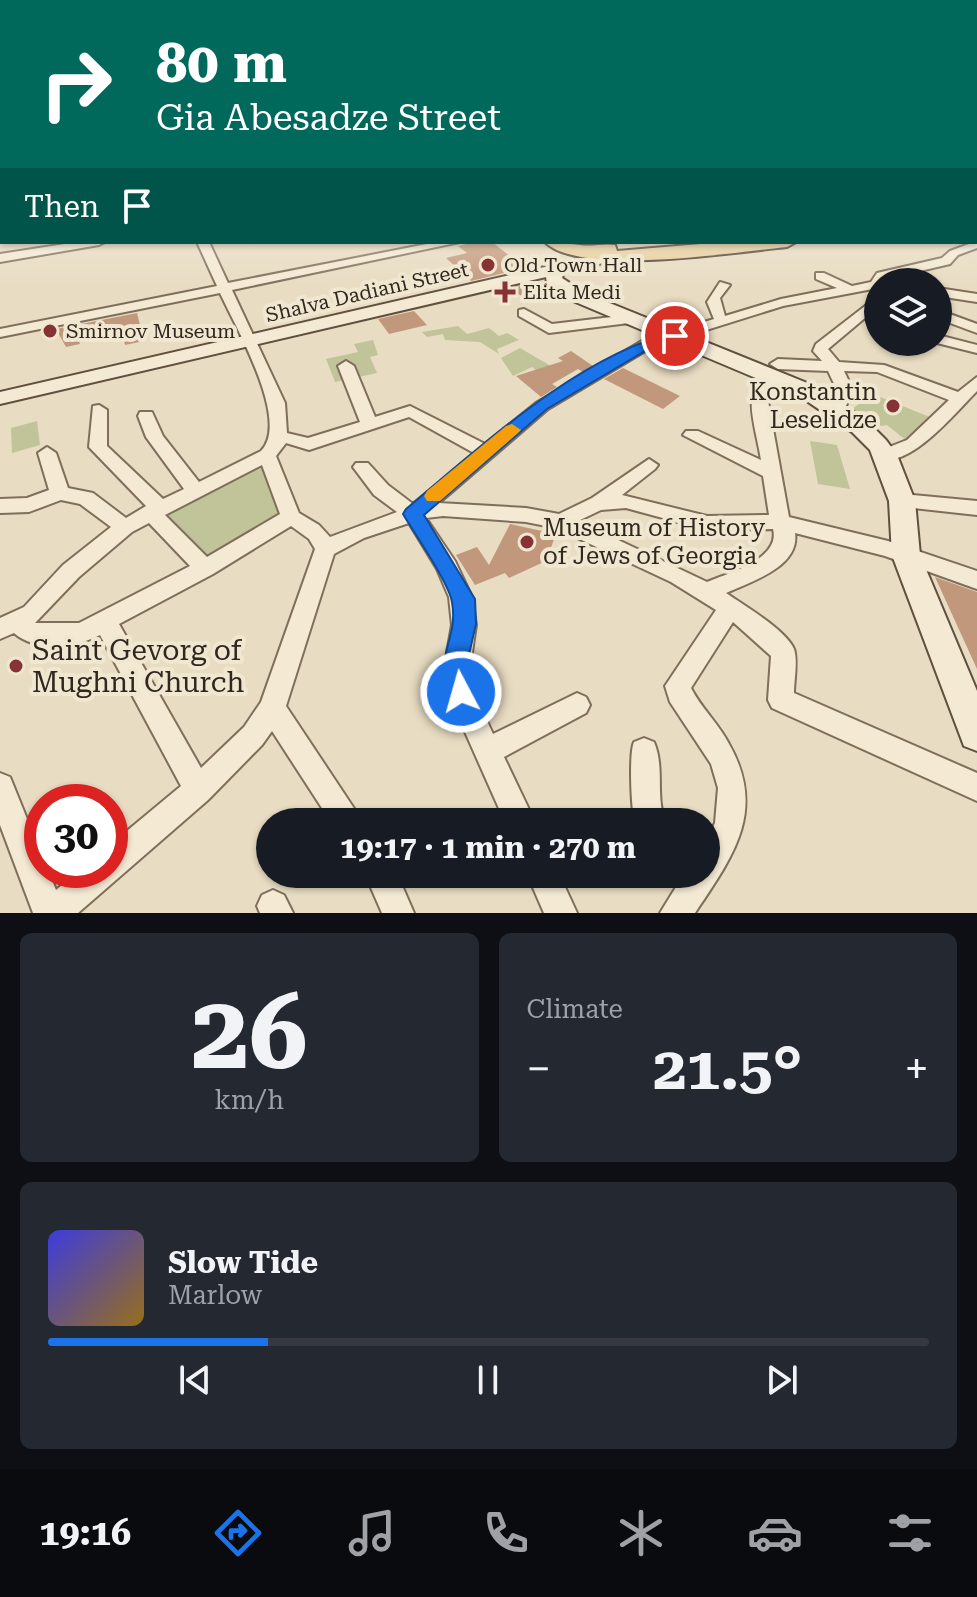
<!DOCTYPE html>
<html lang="en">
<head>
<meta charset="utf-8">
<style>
	body { margin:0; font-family:"Roboto Serif",serif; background:#242831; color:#f1f3f6; height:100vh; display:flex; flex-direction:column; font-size:30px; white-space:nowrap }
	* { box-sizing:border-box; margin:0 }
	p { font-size:26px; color:#9ea1a6 }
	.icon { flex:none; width:44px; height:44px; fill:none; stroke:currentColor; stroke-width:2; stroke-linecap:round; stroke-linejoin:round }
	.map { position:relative; height:913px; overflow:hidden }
	.side { display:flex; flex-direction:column; gap:20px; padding:20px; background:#0d0f14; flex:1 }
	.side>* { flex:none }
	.banner { position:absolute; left:0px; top:0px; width:978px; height:244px; box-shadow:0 2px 6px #0004; background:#00695c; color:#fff; overflow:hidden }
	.tools { position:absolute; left:864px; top:268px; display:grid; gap:16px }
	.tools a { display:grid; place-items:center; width:88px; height:88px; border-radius:50%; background:#171b24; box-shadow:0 2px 6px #0004; font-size:40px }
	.speed { position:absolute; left:24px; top:784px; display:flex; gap:16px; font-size:40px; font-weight:700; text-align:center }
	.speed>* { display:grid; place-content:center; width:104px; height:104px; border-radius:50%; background:#171b24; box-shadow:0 2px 6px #0004; line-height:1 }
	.speed .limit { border:12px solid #d22; background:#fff; color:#111 }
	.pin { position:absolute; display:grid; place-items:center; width:68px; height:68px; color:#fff; margin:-34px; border:4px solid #fff; border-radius:50%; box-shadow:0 2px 8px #0007 }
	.me { position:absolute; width:88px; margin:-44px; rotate:354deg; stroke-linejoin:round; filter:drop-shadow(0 0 6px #0008) }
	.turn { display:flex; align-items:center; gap:28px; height:168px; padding:0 24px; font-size:36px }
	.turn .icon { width:104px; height:104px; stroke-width:2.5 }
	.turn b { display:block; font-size:56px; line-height:68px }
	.then { display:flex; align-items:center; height:76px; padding:0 24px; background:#0003; gap:16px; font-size:30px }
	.big { font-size:60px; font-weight:700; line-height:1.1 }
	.side .card { flex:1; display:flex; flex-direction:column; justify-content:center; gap:12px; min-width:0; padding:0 28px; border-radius:12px; background:#242831 }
	.side .dial { align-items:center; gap:0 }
	.dial b { font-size:104px; line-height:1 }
	.song { display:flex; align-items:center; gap:24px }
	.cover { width:96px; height:96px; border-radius:12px; background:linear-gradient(135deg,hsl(240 70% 55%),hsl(40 70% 35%)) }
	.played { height:8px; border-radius:4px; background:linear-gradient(90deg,#1a73e8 25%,#363941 25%) }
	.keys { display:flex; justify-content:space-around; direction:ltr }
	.heat { display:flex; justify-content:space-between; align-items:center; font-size:44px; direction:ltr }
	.side .tiles { flex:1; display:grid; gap:20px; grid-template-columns:1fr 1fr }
	.card:last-child { grid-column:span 2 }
	.trip { position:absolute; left:256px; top:808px; width:464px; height:80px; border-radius:40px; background:#171b24; box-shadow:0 2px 6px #0004; font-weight:700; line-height:80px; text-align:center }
	.menu { display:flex; height:128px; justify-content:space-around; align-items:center; background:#090b0e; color:#9ea1a6 }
	.menu .icon { width:56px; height:56px }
	.menu .on { color:#1a73e8 }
	.menu b { font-size:36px; color:#f1f3f6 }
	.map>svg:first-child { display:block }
	.green { fill:#c0c498 }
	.building { fill:#c2987c }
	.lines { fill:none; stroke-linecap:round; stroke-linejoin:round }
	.street-casing { stroke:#7f6e5b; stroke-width:4 }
	.secondary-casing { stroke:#614f3f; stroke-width:4 }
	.primary-casing { stroke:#4e3d2f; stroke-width:4 }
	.street { fill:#f4ead4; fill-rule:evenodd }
	.secondary { fill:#f4ead4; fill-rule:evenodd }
	.primary { fill:#e7cf9e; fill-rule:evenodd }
	.route { fill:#1a73e8; stroke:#114b97; stroke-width:2 }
	.slow { fill:#f59e0b }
	.poi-dot { fill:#873335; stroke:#f0e7d1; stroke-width:3 }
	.labels { text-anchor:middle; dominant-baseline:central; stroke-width:8; stroke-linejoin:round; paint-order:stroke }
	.far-poi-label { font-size:20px; fill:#31271e; stroke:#f0e7d1; text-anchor:start }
	.far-street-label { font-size:20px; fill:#31271e; stroke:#f0e7d1 }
	.poi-label { font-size:24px; fill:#31271e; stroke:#f0e7d1; text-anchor:end }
	.near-poi-label { font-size:28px; fill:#31271e; stroke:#f0e7d1; text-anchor:start }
</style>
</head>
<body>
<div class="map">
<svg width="977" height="913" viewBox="0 0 977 913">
	<rect width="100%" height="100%" fill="#e8dcc2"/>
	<g class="green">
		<polygon points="458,326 467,334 489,328 499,336 507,333 519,340 497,349 499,354 480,342 445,340 443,334 427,337 422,332"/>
		<polygon points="373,340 378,355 370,357 377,373 335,382 326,359 358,352 354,344"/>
		<polygon points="520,348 551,366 538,372 532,367 513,376 501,358"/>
		<polygon points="873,394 932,418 907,441 887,425 881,426 852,409"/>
		<polygon points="37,421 40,445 12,453 11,428"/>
		<polygon points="810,441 837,445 850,489 818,484"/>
		<polygon points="264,459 286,516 206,561 155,511"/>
	</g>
	<g class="building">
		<polygon points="474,242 492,242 525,268 471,281 446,258 467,253 458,246"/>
		<polygon points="542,281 559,297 531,303 510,288"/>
		<polygon points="414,311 427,325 389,334 378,319"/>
		<polygon points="137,313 144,341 125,345 121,326 89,333 78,337 80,344 66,347 56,329"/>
		<polygon points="571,351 593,366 583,372 578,369 552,384 557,387 541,397 516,376 563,361 558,358"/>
		<polygon points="623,368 680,396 663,409 604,379"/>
		<polygon points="510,524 556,534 546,561 509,578 505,573 475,585 456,555 477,547 489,565"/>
		<polygon points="935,577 977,592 977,669"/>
	</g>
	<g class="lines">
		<defs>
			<g id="street">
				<rect x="976" y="160" width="1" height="4"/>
				<rect x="0" y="164" width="2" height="6"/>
				<rect x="976" y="190" width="1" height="6"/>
				<rect x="0" y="203" width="2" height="6"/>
				<rect x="976" y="227" width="1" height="6"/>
				<path d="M977,241v7l-19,7 -8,9 -64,15 -2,3h-6v6l-95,18 -131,41 -104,62 -109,94 87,5 33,6 33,-16 57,-39 9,6 -3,4 -33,26 85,21 62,-1 -6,-39 -80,-41 3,-4h12l63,29c-2,-15 -11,-46 -9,-59 3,-15 19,-28 34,-25l2,3 -14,10 -6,12 21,116 99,24 89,30v18l-92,-33 -90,-23c5,34 -45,49 -69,60 16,11 60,37 68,56 4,12 0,31 0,44l183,80v28l-205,-93 -4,-8 3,-44 -38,-34 -42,66c10,20 28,36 38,56 38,67 4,112 -34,169h-35l24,-39h22v-34l9,-17 3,-35 -7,-24 -41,-62 -5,-16 51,-76 -45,-28 -115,-54 -30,-6 -83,-6 -17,2 29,43 17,36 4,28 -8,55 25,54 84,-41 9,4 4,8 -4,8 -82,44 31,65h-30l-63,-142 10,-55 -3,-28 -12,-28 -28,-46 -45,15 -30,16 -48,152 77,116h-32l-59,-91 -10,14 -54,55 -130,113h-45l-33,-88v-52l10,4 32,79v14h6l8,20 24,-20h30v-25l71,-59 -81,-151c-22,12 -65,17 -86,-2l-14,6v-21l24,-11 39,-42 48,-38 -31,-23 -19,-4 -32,12 -29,1v-14l27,-1 22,-8 -11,-37 9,-6 9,6 12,35 25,5 33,25 20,-12 -57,-59 4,-41 6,-1 8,5v36l56,53 21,-10 -38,-52 -8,-21 2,-4h12l11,24 36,46 62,-31c30,-30 -26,-125 -41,-158l-220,44v-8l217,-43 -20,-44h12l19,41 209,-41h23l-228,48 53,113 2,30 21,5 52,-16 -22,-56 8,-5 8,5 21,51 35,-11 75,38 51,-41 106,-62 72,-22 -7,-17 13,-20 10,3 -10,13 5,18 56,-17 56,-11 -21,-9v-6h8l28,13 19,-4 6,-9 65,-15 8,-7zM409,417l65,36 -61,51 -25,-19 -20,-22h-12l-3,4 21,28 23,17 -67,25 -11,-12 -20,-12 -23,-57 10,-13 23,7zM262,465l18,49 -73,43 -42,-42zM626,508l81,22 66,-1c8,30 -45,44 -66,53l-129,-61 23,-11zM149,523l41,43 -111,57h-44l44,-46 53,-45zM291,526l18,13 6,10 -54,153 -17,25 -43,41 -82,-144 94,-50z"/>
				<polygon points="78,242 105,242 99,245 0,262 0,254"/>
				<polygon points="938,288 977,294 977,302 938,296"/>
				<path d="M878,296v11l-50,42 11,13 45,3 74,27 19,-15v14c-21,21 -66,77 -98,68l-3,-4 3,-4 28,-11 42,-40 -72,-28 -33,-1 9,19 -7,16 -14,6 -8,-5 9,-7 4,-10 -9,-19 -50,-2 -8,-5 8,-5 44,2 -9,-10 3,-7z"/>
				<polygon points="524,309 552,324 629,315 636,319 629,323 549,333 519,316 519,310"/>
				<polygon points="947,313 977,324 977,333 942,320 940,317"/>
				<polygon points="938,335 977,345 977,353 933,342 938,342"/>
				<polygon points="902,494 977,501 977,515 895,506 892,501 895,496"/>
				<path d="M644,738l10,4c11,26 1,53 11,80h-30c-4,-14 -6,-69 -1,-80z"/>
				<polygon points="365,874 397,874 414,913 382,913"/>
				<polygon points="527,874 559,874 577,913 544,913"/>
				<polygon points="273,890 284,895 293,913 260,913 257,906 262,895"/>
			</g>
			<polygon id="secondary" points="610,252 616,254 616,260 564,272 562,278 585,293 817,387 868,422 886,440 897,455 915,501 920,555 977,691 977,751 964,746 892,555 889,501 870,450 852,432 801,397 573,301 547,283 546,277 0,404 0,392"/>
			<g id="primary">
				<rect x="976" y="213" width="1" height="10"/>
				<path d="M545,242c13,0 23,2 35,3 12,2 23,-2 35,0l2,6 107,-9h72l-9,5c-50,5 -208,30 -242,-5z"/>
			</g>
		</defs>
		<use href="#street" class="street-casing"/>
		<use href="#secondary" class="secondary-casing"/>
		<use href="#primary" class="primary-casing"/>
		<use href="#street" class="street"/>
		<use href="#secondary" class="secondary"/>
		<use href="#primary" class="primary"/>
	</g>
	<linearGradient id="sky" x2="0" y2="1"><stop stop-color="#8db7d3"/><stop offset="0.56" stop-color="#f5efe4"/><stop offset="1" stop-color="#f5efe4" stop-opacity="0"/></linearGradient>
	<rect width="977" height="288" fill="url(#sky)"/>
	<path class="route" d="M675,332l5,1v6l-28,8 -105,62 -123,106 51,84 1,25 -10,44 8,24 -4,8 -9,4 -9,-4c-21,-45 7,-58 0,-98 -3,-19 -38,-69 -49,-88l3,-5c77,-64 172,-153 269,-177z"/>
	<polygon class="slow" points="512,424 521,430 518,433 440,501 427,501 424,496 427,491 506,426"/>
	<g class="poi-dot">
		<circle cx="488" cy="265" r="8"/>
		<path d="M501 280h8v8h8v8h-8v8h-8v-8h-8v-8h8z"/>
		<circle cx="50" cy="331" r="8"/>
		<circle cx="893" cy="406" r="8"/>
		<circle cx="527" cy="542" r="8"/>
		<circle cx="16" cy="666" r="8"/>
	</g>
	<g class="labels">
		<g class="far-poi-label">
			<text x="504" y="265">Old Town Hall</text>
			<text x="523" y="292">Elita Medi</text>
			<text x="66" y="331">Smirnov Museum</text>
		</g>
		<g class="far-street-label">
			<text transform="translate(367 292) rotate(-13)">Shalva Dadiani Street</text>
		</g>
		<g class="poi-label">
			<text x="877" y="392">Konstantin<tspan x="877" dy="28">Leselidze</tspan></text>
			<text x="543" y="528" text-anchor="start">Museum of History<tspan x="543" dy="28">of Jews of Georgia</tspan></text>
		</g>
		<g class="near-poi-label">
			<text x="32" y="650">Saint Gevorg of<tspan x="32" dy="32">Mughni Church</tspan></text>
		</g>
	</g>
</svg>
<div class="tools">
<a><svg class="icon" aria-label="layers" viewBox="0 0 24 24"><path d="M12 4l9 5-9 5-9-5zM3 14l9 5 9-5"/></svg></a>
</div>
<div class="speed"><div class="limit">30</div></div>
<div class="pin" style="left:675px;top:336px;background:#d93025"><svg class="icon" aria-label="arrive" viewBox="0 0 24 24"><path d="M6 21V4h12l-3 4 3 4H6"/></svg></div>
<svg class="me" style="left:461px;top:692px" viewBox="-20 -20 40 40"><circle r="17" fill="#1a73e8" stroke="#fff" stroke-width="3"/><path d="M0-11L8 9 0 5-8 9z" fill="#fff"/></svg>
<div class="trip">19:17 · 1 min · 270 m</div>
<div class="banner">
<div class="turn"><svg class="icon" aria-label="right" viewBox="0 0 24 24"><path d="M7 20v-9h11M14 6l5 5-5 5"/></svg><div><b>80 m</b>Gia Abesadze Street</div></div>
<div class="then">Then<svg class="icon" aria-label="arrive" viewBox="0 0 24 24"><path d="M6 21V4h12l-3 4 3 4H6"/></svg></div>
</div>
</div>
<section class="side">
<div class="tiles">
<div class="card dial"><b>26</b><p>km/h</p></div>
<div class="card"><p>Climate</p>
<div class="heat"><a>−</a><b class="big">21.5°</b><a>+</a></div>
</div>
<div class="card">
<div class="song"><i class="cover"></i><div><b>Slow Tide</b><p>Marlow</p></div></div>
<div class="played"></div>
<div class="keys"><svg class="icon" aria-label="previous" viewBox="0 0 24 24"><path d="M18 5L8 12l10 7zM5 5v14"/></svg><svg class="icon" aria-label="pause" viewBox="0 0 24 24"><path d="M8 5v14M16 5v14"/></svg><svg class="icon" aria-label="next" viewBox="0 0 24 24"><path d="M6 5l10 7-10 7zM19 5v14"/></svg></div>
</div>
</div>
</section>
<nav class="menu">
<b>19:16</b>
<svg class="icon on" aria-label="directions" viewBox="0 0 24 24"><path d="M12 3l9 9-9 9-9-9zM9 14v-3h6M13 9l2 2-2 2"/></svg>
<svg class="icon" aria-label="music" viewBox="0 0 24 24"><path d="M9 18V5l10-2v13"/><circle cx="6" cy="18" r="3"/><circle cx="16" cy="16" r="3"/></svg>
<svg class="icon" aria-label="phone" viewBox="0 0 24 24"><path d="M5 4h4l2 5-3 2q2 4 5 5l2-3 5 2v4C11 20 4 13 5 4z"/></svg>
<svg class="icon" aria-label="climate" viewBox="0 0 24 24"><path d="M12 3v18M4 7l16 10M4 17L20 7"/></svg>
<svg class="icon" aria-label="car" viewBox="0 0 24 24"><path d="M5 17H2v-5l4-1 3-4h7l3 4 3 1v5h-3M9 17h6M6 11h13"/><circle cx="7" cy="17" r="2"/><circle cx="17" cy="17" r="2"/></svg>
<svg class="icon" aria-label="filters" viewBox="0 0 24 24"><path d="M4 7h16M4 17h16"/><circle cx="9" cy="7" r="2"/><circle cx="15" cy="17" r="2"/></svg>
</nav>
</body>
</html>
